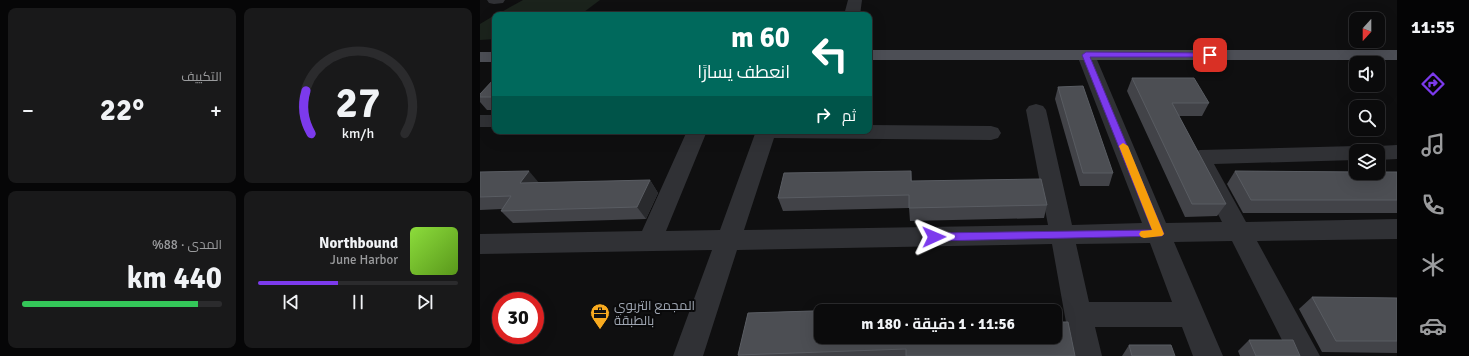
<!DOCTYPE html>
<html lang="ar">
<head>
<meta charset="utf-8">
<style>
	body { margin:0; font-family:Signika,Cairo,sans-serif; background:#19191a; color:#f1f3f6; direction:rtl; height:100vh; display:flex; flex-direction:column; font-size:15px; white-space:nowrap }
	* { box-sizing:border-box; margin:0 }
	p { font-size:13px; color:#9a9b9d }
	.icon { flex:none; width:22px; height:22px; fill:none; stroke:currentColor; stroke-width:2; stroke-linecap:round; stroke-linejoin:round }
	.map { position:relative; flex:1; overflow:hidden; direction:ltr }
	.panel { display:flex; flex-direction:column; gap:8px; padding:8px; background:#060607; width:480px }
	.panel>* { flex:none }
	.banner { position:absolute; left:12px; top:12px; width:380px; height:122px; border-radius:8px; box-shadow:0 4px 16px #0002,0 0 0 1px #2b2b2d; direction:rtl; background:#00695c; color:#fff; overflow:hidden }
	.needle { width:26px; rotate:201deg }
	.controls { position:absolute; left:869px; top:12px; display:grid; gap:8px }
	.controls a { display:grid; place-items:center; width:36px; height:36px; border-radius:8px; background:#0b0b0c; box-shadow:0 4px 16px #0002,0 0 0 1px #2b2b2d; font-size:20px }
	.speed { position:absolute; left:12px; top:292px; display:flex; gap:8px; font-size:20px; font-weight:700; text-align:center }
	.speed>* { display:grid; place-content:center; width:52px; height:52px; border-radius:50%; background:#0b0b0c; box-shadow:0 4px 16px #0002,0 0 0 1px #2b2b2d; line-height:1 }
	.speed .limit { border:6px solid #d22; background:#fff; color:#111 }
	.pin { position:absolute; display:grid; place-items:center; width:34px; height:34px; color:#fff; margin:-17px; border-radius:8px; box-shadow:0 2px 6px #0006 }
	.me { position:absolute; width:44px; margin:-22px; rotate:89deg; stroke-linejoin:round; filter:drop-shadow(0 0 3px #0008) }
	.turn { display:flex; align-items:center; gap:14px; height:84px; padding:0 16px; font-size:18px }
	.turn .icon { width:52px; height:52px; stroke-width:2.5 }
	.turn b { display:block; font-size:28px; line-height:34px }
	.then { display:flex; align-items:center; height:38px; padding:0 16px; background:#0003; gap:8px; font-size:15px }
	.big { font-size:30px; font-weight:700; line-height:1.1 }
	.panel .widget { flex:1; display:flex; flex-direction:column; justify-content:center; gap:6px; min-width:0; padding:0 14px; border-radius:8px; background:#19191a }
	.panel .dial { align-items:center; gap:0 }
	.dial svg { height:104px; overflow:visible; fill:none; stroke:#2b2b2d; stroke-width:7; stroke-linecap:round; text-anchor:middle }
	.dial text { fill:#f1f3f6; stroke:none }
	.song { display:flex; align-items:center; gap:12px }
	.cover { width:48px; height:48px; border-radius:6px; background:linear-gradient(135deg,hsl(90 70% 55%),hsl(90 70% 35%)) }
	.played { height:4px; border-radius:2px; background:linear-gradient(90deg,#7c3aed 40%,#2b2b2d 40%) }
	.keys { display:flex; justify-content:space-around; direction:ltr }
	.heat { display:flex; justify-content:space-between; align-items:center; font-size:22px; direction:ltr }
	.charge { height:6px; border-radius:3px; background:linear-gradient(90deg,#34c759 88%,#2b2b2d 0) }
	.panel .tiles { flex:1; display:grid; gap:8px; grid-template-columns:repeat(2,1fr) }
	.trip { position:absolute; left:334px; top:304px; width:248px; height:40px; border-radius:8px; background:#0b0b0c; box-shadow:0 4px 16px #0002,0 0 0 1px #2b2b2d; font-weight:700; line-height:40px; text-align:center; direction:rtl }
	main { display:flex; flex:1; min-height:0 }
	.menu { display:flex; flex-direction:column; width:72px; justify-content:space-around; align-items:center; background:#040405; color:#9a9b9d }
	.menu .icon { width:28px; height:28px }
	.menu .current { color:#7c3aed }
	.menu b { font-size:18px; color:#f1f3f6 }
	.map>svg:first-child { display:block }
	.green { fill:#1b231c }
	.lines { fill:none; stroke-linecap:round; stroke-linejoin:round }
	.minor { fill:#303135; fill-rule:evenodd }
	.major { fill:#4c4e55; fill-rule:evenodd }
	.wall { fill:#424348 }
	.shaded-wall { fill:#292a2d }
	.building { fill:#4c4e53; stroke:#595c62 }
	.route { fill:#7c3aed; stroke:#51269a }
	.slow { fill:#f59e0b }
	.labels { text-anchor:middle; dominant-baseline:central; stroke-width:4; stroke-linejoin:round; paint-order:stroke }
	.near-poi-label { font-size:13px; fill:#9fa6b2; stroke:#0a0a0b; text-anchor:start }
</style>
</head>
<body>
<main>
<nav class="menu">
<b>11:55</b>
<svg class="icon current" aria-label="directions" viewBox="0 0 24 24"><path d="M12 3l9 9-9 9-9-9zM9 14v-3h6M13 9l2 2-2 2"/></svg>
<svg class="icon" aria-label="music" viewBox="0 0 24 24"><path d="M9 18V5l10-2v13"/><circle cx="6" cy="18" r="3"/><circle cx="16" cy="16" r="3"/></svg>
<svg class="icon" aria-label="phone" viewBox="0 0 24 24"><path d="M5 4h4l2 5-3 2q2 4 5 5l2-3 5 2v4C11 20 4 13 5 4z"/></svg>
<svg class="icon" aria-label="climate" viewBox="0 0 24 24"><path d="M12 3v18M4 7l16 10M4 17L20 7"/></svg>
<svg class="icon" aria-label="car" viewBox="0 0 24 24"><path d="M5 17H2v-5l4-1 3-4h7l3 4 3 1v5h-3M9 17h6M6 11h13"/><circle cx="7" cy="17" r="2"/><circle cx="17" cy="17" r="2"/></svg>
</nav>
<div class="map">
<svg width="917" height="356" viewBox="0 0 917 356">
	<rect width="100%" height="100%" fill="#0f0f10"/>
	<g class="green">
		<polygon points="43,0 120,0 100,15 16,15"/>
		<polygon points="15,15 15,39 0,40 0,24"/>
	</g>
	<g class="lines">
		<g class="minor">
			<polygon points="7,0 25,0 23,3 14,4 9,3"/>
			<polygon points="368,0 382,0 380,15 364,15"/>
			<path d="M606,50l6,1 3,4 71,168 56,-1 -33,-65 4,-5 7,-2 156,-4 7,2 2,3h-9v9l-142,4 32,58 151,-3v20l-140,2 63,115h-30l-58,-115 -58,1 49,114h-30l-11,-29h-87l7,29h-30l-20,-112 -315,6 -34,106h-30l39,-106 -232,4v-20l162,-3 45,-100h20l-41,100 54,-1 36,-99h113v-6l122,1 7,2 3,5 -3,5 -7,2 -217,-2 -30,92 304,-5 -22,-115 3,-4 7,-2 7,2 3,4 26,115 70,-2 -65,-168 3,-4zM670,243l22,59h-83l-13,-58z"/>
			<rect x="0" y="115" width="15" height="12"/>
			<polygon points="917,145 917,159 898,160 898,151 889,151 891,148 898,146"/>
		</g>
		<g class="major">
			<rect x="389" y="50" width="528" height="10"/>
			<rect x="0" y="52" width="15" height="10"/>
		</g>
	</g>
	<g class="wall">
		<polygon points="15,78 15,110 7,110 0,102 0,94"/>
		<polygon points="652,78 729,103 722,116 699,116 746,204 737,216 705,217 647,91"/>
		<polygon points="578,87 633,173 629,186 600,186 575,99"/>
		<polygon points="431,171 432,181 567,205 564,218 430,221 429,208 303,211 298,198"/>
		<polygon points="755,171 917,172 917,213 763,213 747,184"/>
		<polygon points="0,172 59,183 170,180 178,193 166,219 33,223 21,211 22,209 0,210"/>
		<polygon points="832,297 917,298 917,353 842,352 819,309"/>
		<polygon points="428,308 429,311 341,311 341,337 575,337 575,322 588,322 595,356 258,356 258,355 268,313"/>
		<polygon points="769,340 820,356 760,356 758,351"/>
		<polygon points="649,345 695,356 642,356"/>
	</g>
	<g class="shaded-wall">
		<polygon points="49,171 60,184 40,183"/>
		<polygon points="170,180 178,193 166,219 157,207"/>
	</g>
	<g class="building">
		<polygon points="15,78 15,97 0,97 0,94"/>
		<polygon points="652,78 714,78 729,103 692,103 746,204 712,204"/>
		<polygon points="603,86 633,173 603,173 578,87"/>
		<polygon points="49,171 40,183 170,180 157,207 21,211 31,196 0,197 0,172"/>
		<polygon points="431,171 431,181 561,179 567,205 429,208 429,195 298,198 304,173"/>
		<polygon points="755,171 876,172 876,173 898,173 898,172 917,172 917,200 771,200"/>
		<polygon points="832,297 917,298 917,341 856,341"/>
		<polygon points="428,308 428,311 341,311 341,337 575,337 575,322 588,322 595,356 426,356 426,349 258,355 268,313"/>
		<polygon points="769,340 813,340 820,356 776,356"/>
		<polygon points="649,345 691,345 695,356 652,356"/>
	</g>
	<polygon class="route" points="606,52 730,53 734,55 730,57 610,57 684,234 682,236 454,241 451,240 449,237 451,234 454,233 672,230 602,55"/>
	<polygon class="slow" points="643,143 648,146 684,234 682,236 664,238 661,237 659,234 661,231 672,230 639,146"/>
	<defs>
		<symbol id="office-pin" viewBox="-11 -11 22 30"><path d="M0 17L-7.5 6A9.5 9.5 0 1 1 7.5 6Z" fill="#f8aa1f" stroke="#0a0a0b"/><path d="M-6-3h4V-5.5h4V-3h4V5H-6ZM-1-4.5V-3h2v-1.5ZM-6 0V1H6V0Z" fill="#111"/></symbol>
	</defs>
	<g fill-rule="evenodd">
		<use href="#office-pin" x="109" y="302" width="22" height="30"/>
	</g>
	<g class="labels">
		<g class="near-poi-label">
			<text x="134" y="306">المجمع التربوي<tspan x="134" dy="15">بالطبقة</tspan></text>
		</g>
	</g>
</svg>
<div class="controls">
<a><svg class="needle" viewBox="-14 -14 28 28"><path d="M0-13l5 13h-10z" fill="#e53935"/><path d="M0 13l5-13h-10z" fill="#9a9b9d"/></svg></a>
<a><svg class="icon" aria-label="sound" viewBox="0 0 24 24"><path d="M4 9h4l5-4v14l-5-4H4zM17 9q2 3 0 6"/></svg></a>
<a><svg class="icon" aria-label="search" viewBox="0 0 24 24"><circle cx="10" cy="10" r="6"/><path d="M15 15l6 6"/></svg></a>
<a><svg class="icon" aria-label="layers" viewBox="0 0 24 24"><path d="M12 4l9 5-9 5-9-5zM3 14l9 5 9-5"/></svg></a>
</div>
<div class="speed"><div class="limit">30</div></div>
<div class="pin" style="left:730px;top:55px;background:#d93025"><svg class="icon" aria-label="arrive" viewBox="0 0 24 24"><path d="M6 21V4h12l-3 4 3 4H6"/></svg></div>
<svg class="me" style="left:454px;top:237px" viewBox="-20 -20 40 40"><path d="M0-17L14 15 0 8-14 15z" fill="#7c3aed" stroke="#fff" stroke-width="4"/></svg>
<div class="trip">11:56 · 1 دقيقة · 180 m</div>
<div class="banner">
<div class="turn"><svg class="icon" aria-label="left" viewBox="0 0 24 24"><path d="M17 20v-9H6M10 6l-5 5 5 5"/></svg><div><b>60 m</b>انعطف يسارًا</div></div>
<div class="then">ثم<svg class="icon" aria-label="right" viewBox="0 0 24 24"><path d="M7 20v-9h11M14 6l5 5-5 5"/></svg></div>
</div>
</div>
<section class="panel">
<div class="tiles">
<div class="widget dial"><svg viewBox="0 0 100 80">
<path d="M14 69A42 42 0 1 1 86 69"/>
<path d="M14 69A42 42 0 0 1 10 36" stroke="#7c3aed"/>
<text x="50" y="56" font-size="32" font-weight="700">27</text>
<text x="50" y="72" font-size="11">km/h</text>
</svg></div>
<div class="widget"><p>التكييف</p>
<div class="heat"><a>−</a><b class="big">22°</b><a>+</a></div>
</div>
<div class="widget">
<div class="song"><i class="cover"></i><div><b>Northbound</b><p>June Harbor</p></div></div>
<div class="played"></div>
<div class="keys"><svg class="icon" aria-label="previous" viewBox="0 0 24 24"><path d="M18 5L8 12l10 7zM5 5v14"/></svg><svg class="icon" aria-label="pause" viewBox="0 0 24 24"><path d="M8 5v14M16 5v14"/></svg><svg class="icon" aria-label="next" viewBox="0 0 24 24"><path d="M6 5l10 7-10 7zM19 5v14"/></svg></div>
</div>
<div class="widget"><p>المدى · 88%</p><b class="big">440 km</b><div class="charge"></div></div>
</div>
</section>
</main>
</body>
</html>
